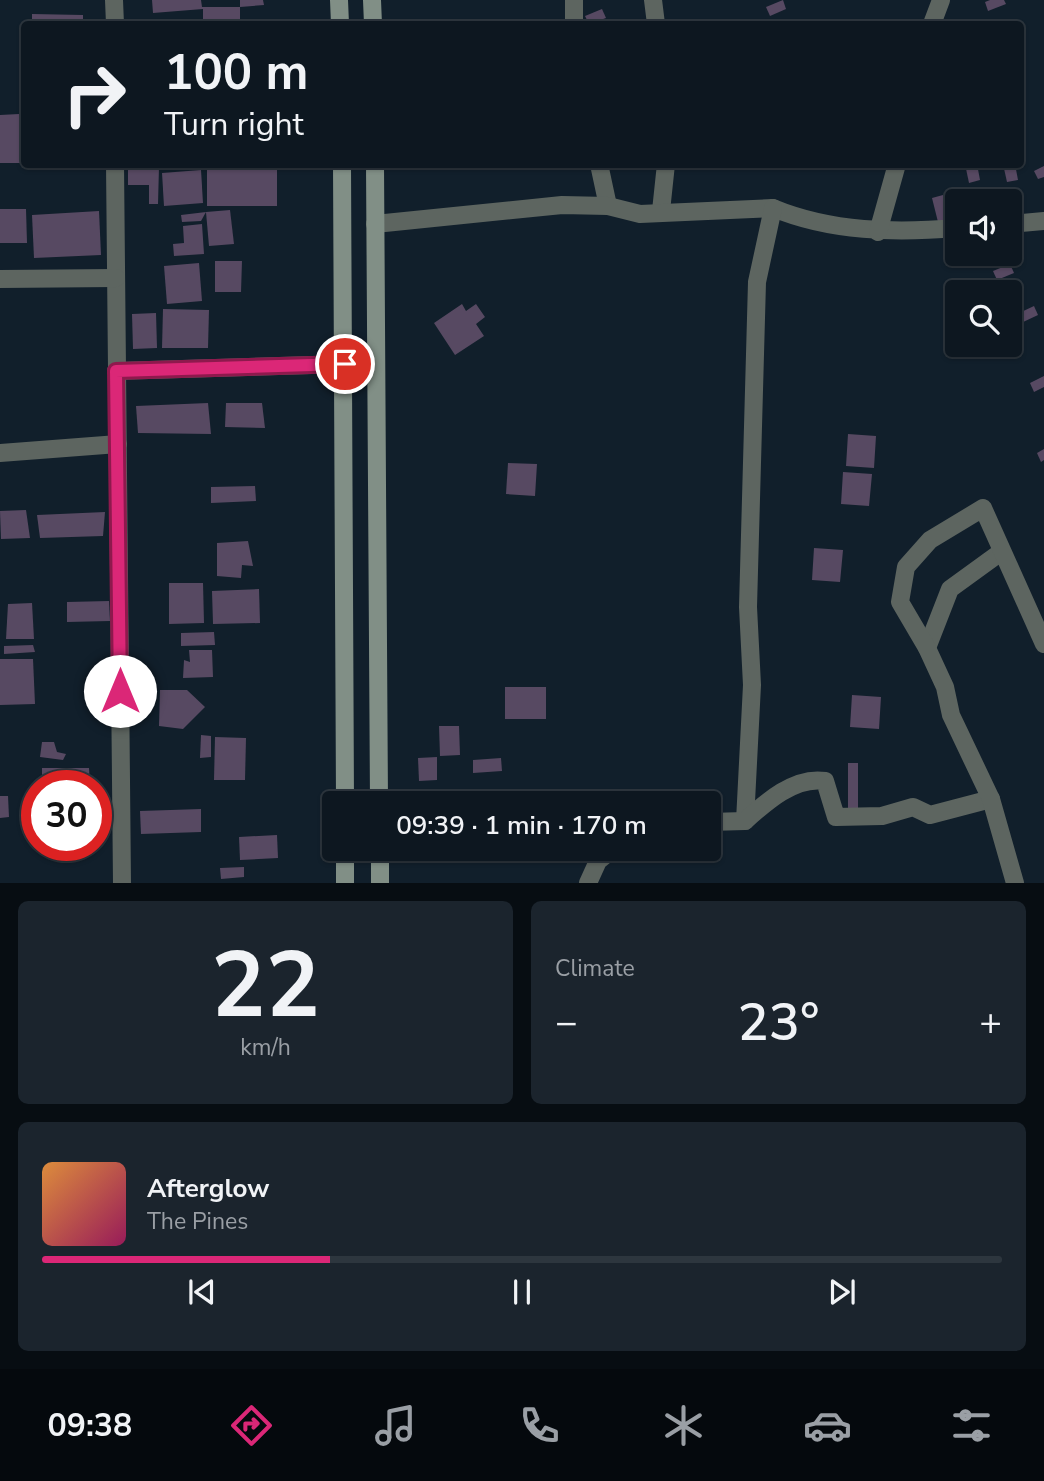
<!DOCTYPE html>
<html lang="en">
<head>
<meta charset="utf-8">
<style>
	body { margin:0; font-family:"Nunito Sans",sans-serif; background:#1b242d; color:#f1f3f6; height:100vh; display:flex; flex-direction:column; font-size:26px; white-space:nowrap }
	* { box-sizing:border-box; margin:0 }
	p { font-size:23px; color:#9a9fa5 }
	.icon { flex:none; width:38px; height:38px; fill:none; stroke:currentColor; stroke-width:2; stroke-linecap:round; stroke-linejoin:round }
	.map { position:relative; height:883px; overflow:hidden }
	.drawer { display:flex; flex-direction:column; gap:18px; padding:18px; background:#070d12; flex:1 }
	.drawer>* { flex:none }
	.banner { position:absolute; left:21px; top:21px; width:1003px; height:147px; border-radius:7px; box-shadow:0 2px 5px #0004,0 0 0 2px #2d363e; background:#0d1720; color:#f1f3f6; overflow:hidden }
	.tools { position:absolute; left:945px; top:189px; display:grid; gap:14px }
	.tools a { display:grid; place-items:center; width:77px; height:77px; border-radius:7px; background:#0d1720; box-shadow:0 2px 5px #0004,0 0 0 2px #2d363e; font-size:35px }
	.speed { position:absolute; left:21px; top:770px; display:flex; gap:14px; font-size:35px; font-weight:700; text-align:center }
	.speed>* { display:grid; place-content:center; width:91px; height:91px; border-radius:50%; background:#0d1720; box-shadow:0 2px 5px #0004,0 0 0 2px #2d363e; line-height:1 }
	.speed .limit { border:10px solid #d22; background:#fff; color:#111 }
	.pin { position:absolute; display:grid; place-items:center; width:60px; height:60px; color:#fff; margin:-30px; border:4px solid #fff; border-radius:50%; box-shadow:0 2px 7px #0007 }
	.me { position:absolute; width:77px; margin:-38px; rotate:0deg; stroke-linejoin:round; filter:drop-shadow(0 0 5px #0008) }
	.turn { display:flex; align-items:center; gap:24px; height:147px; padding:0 28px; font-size:32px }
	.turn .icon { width:91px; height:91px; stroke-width:2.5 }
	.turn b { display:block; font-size:49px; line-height:60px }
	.big { font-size:52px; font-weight:600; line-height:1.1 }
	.drawer .card { flex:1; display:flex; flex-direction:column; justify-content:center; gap:10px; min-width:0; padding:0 24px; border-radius:10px; background:#1b242d }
	.drawer .dial { align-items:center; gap:0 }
	.dial b { font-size:91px; line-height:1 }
	.song { display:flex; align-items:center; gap:21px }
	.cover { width:84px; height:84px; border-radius:10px; background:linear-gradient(135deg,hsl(30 70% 55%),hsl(330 70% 35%)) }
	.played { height:7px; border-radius:4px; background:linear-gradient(90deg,#db2777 30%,#2d363e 30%) }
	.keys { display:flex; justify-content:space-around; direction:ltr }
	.heat { display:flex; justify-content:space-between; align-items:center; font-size:38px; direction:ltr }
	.drawer .tiles { flex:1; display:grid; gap:18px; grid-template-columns:1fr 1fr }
	.card:last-child { grid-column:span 2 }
	.trip { position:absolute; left:322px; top:791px; width:399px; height:70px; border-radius:7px; background:#0d1720; box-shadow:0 2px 5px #0004,0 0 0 2px #2d363e; font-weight:600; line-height:70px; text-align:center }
	.dock { display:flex; height:112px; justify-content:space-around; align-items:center; background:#05090d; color:#9a9fa5 }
	.dock .icon { width:49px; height:49px }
	.dock .on { color:#db2777 }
	.dock b { font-size:32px; color:#f1f3f6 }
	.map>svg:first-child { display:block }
	.building { fill:#574962 }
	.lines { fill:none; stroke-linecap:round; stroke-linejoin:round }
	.street { stroke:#5d6560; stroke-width:18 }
	.secondary { stroke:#818f86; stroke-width:18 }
	.route-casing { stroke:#8e194d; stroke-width:18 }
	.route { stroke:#db2777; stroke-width:12 }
</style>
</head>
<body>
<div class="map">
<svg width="1044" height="883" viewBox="0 0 1044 883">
	<rect width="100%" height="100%" fill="#111f2b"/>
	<g class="building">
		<polygon points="152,0 201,0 202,7 240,7 240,24 203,24 203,9 153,13"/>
		<polygon points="240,0 263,0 264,5 240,7"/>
		<polygon points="783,0 786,9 770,16 766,7"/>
		<polygon points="990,0 1004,0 1006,4 988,11 985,2"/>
		<polygon points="602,9 606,18 589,24 585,16"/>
		<polygon points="32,14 83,15 83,24 32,24"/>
		<polygon points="868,21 888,22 888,24 868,24"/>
		<polygon points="19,114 20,163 0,163 0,115"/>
		<rect x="207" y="164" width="70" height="42"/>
		<polygon points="965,164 977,164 980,180 969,183"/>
		<polygon points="1003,164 1015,164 1018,180 1007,182"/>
		<polygon points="1044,166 1044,177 1038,179 1034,171"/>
		<polygon points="128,167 159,167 158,204 149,204 149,185 128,185"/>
		<polygon points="201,170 203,203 164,206 162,173"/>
		<polygon points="943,195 949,219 938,222 932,198"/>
		<polygon points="0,209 26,209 27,243 0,243"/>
		<polygon points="230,210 234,244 209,246 206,212"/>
		<polygon points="99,211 101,255 34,258 32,215"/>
		<polygon points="206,212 201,221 182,222 181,215"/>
		<polygon points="202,224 204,254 174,256 173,244 184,243 183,226"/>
		<polygon points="215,261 242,261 241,292 215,292"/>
		<polygon points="199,263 202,301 167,304 164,266"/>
		<polygon points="1010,264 1014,273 997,280 993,271"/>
		<polygon points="462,304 466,311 476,304 485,317 476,324 484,336 455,355 434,323"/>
		<polygon points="1034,306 1038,315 1021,323 1017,314"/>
		<polygon points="163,309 209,310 208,348 162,348"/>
		<polygon points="156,313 157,348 133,349 132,314"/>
		<polygon points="1044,376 1044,387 1034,392 1030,383"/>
		<polygon points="208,403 211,434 138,433 136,406"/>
		<polygon points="226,403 262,403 265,428 225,427"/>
		<polygon points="848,434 876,436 874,468 846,466"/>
		<polygon points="1044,449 1044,460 1041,462 1037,453"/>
		<polygon points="508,463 537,464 535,496 506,494"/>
		<polygon points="843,472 872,474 869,506 841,504"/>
		<polygon points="255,486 256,501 211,503 211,487"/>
		<polygon points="26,510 30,538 1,539 0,511"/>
		<polygon points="105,512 103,536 40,538 37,515"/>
		<polygon points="248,541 253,566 242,565 241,578 217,576 217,543"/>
		<polygon points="814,548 843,550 840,582 812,580"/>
		<polygon points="169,583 203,583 204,623 169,624"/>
		<polygon points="259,589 260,623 213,624 212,591"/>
		<polygon points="109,601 110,621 67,622 67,602"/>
		<polygon points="32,603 34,639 6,639 8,604"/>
		<polygon points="214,632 215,645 181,646 181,633"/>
		<polygon points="33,645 35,652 4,654 4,646"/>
		<polygon points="189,650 212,650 213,677 183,678 184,660 190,662"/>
		<polygon points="0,659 33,659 35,704 0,705"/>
		<rect x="505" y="687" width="41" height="32"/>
		<polygon points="160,690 187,690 205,707 183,729 159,726"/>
		<polygon points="852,695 881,697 879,729 850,727"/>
		<polygon points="439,726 459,726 460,755 440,756"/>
		<polygon points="201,735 211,736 211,757 200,758"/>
		<polygon points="215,737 246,738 245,780 214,780"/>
		<polygon points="42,742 54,742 57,752 66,754 63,760 40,757"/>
		<polygon points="437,757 437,780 419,781 418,758"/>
		<polygon points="501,758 502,771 473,773 473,760"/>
		<rect x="848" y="763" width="10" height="45"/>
		<polygon points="42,768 89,768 90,786 42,786"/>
		<polygon points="0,796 8,796 9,817 0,818"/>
		<polygon points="201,809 201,832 141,834 140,811"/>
		<polygon points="277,835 278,858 240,860 239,837"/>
		<polygon points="244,867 244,877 221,879 220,868"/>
	</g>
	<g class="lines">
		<g class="street">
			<polyline points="114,0 115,24"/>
			<polyline points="574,0 574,24"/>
			<polyline points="653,0 656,24"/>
			<polyline points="932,24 941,0"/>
			<polyline points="115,164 122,883"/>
			<polyline points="599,164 608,206"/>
			<polyline points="661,211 666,164"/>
			<path d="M375,224l187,-19 46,1 32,8 133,-6c58,24 122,25 184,20"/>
			<polyline points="1010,224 1044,221"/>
			<polyline points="878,232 897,164"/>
			<polyline points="0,279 116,278"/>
			<polyline points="116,371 345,364"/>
			<polyline points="0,453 118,444"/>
			<polyline points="927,648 950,589 1001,552"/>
			<polyline points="745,821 752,685 748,607 757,282 773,208"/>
			<path d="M709,822l36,-1c21,-19 50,-45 80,-40l11,36 46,-1 31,-9 17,8 61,-16"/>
			<polyline points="588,883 598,861 613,849"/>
			<polyline points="1015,883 991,799 951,715 945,687 927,648 900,602 906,567 930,540 983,508 1044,644"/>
		</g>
		<g class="secondary">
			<polyline points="339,0 340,24"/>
			<polyline points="372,0 373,24"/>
			<polyline points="342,164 345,803"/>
			<polyline points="375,164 379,803"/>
			<polyline points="345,849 345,883"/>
			<polyline points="380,849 380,883"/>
		</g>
	</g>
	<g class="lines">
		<defs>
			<polyline id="route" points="120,691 116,371 345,364"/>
		</defs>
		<use href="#route" class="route-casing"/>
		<use href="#route" class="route"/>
	</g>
</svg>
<div class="tools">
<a><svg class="icon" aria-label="sound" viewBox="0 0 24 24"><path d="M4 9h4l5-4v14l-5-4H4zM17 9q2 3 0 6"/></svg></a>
<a><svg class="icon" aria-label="search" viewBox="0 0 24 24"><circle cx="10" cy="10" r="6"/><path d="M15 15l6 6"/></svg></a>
</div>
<div class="speed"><div class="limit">30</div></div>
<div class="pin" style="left:345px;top:364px;background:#d93025"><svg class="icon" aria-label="arrive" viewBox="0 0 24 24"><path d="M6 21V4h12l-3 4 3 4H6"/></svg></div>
<svg class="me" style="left:120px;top:691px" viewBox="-20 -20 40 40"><circle r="19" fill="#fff"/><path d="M0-13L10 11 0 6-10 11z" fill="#db2777"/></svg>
<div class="trip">09:39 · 1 min · 170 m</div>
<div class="banner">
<div class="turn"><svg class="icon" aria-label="right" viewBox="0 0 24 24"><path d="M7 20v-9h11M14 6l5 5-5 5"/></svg><div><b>100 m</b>Turn right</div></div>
</div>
</div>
<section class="drawer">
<div class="tiles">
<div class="card dial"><b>22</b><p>km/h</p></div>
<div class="card"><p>Climate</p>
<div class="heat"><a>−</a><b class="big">23°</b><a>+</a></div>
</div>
<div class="card">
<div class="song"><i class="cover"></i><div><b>Afterglow</b><p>The Pines</p></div></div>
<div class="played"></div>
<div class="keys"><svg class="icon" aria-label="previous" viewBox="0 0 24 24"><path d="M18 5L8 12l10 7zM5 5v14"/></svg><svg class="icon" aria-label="pause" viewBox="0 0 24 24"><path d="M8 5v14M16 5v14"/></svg><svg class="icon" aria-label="next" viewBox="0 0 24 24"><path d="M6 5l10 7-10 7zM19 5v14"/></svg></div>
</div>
</div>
</section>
<nav class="dock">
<b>09:38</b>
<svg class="icon on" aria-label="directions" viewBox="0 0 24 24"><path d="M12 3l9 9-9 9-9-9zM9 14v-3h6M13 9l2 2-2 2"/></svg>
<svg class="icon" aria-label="music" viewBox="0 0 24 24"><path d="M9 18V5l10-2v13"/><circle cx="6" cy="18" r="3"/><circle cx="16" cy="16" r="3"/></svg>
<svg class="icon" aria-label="phone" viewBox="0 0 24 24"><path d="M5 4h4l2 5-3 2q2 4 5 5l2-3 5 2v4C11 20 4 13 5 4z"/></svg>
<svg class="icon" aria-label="climate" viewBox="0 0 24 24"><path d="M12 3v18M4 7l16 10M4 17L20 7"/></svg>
<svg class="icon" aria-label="car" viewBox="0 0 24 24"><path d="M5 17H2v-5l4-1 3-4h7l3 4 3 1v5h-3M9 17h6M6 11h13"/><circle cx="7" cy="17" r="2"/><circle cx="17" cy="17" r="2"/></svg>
<svg class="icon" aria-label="filters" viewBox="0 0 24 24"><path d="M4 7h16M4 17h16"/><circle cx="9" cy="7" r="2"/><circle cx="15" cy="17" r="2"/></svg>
</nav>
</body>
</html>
